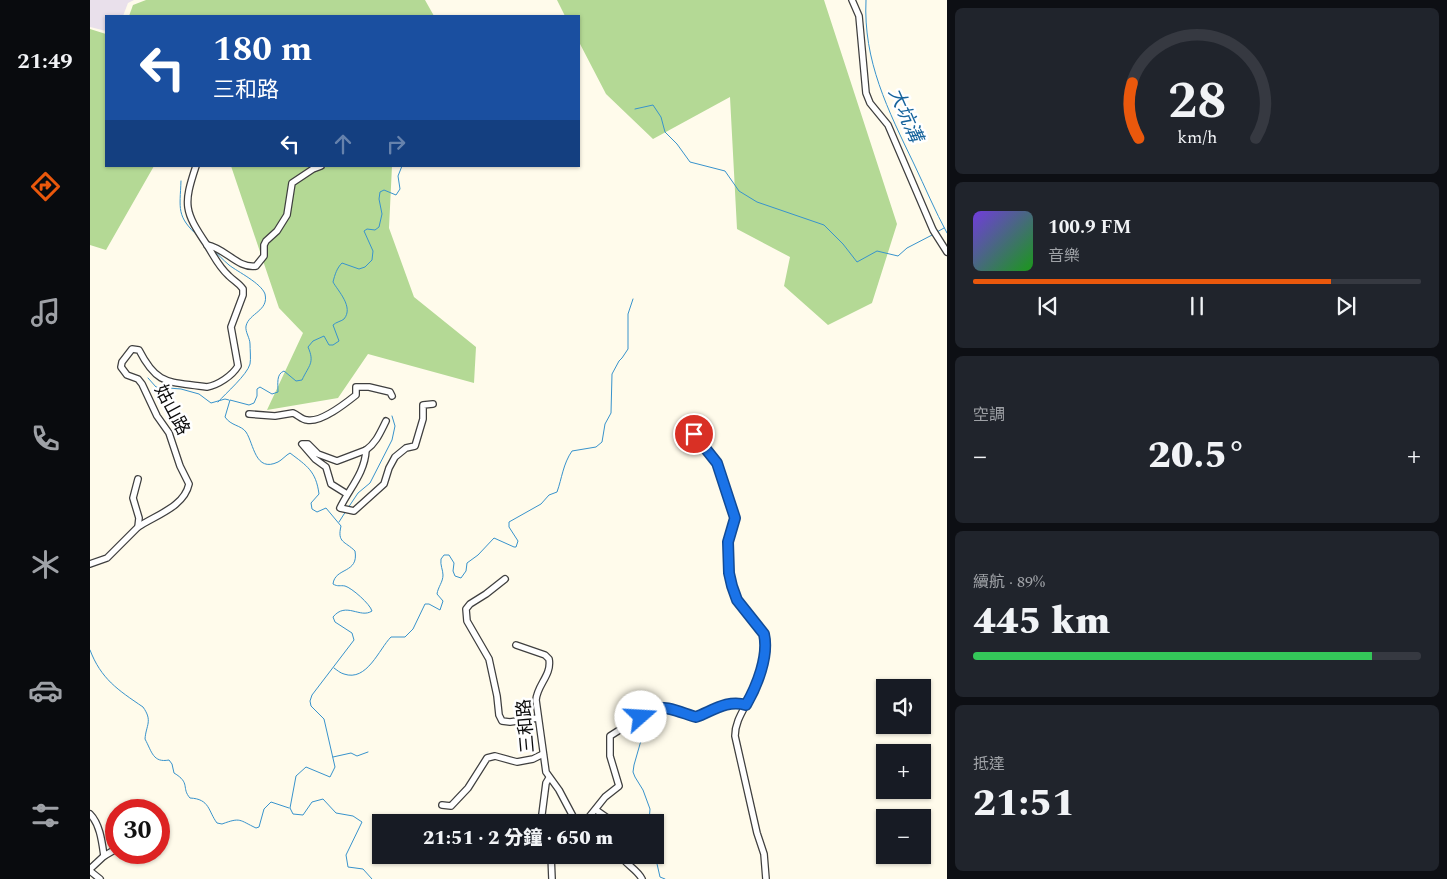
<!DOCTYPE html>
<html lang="zh-TW">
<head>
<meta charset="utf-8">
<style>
	body { margin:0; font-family:Spectral,"Noto Sans TC",serif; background:#20242c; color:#f1f3f6; height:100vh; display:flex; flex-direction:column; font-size:19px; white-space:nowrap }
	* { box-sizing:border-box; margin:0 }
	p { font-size:16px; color:#9ea1a6 }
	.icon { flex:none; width:28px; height:28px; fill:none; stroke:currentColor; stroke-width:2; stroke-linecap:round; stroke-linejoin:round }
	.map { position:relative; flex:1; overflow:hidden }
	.drawer { display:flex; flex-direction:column; gap:8px; padding:8px; background:#0d0f14; width:500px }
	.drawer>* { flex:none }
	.hud { position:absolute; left:15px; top:15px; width:475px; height:152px; border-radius:0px; box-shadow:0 1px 4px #0004; background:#1a4fa0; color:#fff; overflow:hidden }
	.tools { position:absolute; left:786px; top:679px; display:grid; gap:10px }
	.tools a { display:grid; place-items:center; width:55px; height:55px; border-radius:0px; background:#171b24; box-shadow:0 1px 4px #0004; font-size:25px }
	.speed { position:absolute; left:15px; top:799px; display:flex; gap:10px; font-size:25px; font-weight:700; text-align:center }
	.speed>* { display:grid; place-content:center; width:65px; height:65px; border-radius:50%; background:#171b24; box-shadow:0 1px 4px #0004; line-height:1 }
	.speed .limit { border:8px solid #d22; background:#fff; color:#111 }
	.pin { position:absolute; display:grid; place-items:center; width:42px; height:42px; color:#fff; margin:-21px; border:2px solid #fff; border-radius:50%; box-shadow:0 1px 5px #0007 }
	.me { position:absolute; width:55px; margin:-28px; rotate:71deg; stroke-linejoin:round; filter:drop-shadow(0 0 4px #0008) }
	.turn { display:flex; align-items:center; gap:18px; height:105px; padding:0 25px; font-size:22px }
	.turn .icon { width:65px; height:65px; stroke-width:2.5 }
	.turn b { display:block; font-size:35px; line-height:42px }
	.lanes { display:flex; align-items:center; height:48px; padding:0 25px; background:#0003; justify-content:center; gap:25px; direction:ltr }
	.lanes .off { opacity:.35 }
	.big { font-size:38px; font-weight:800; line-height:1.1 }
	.drawer .widget { flex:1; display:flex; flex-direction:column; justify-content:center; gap:8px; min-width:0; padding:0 18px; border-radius:8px; background:#20242c }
	.drawer .dial { align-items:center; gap:0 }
	.dial svg { height:130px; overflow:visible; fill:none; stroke:#363941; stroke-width:7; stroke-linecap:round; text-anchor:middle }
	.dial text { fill:#f1f3f6; stroke:none }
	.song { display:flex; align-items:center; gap:15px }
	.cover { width:60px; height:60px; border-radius:8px; background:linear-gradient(135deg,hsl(260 70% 55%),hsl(120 70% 35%)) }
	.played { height:5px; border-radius:2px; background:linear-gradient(90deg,#ea580c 80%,#363941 80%) }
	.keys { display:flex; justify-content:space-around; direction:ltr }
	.heat { display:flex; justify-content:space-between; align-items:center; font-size:28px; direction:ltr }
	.charge { height:8px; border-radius:4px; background:linear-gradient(90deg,#34c759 89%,#363941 0) }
	.trip { position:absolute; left:282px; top:814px; width:292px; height:50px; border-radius:0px; background:#171b24; box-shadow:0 1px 4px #0004; font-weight:800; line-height:50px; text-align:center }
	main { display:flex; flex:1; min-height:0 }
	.dock { display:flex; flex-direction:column; width:90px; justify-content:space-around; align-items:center; background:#090b0e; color:#9ea1a6 }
	.dock .icon { width:35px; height:35px }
	.dock .selected { color:#ea580c }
	.dock b { font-size:22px; color:#f1f3f6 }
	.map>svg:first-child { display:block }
	.industrial { fill:#e9e0eb }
	.forest { fill:#b4d995 }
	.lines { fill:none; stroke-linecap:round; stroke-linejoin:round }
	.stream { stroke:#3893cc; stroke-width:1 }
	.minor-casing { stroke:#3f3f3f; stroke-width:8 }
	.minor { stroke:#fff; stroke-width:5.5 }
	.route-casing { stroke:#114b97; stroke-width:12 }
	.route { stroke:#1a73e8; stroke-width:9 }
	.labels { text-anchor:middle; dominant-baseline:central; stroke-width:5; stroke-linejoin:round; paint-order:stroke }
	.street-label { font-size:18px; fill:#0c0c0c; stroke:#fff }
	.water-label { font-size:19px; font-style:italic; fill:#17649c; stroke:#fff }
</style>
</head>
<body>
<main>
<nav class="dock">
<b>21:49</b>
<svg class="icon selected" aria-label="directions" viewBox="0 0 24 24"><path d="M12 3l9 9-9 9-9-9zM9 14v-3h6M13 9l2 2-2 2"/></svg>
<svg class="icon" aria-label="music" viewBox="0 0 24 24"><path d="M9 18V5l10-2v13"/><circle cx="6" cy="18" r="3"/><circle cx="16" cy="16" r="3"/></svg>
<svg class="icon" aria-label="phone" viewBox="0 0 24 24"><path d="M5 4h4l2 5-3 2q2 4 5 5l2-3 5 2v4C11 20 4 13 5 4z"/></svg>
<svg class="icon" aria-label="climate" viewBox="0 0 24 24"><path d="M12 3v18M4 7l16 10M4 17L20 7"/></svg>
<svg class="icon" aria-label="car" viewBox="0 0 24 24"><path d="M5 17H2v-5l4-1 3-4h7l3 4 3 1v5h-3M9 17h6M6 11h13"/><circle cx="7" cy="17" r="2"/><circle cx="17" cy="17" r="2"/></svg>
<svg class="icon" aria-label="filters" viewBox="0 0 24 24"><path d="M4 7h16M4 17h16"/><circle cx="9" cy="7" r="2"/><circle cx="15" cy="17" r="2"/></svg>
</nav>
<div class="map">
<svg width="857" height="879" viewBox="0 0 857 879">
	<rect width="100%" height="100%" fill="#fffbeb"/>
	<polygon class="industrial" points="0,0 44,0 38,3 33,16 16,16 16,31 0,27"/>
	<g class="forest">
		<polygon points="56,0 335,0 344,16 39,16 43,5"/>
		<polygon points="467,0 734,0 807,224 782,303 738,325 694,286 700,257 647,229 640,97 563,139 516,94 489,42 489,16 475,16"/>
		<polygon points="0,29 16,34 16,166 64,166 16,250 0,245"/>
		<polygon points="141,166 302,166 299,228 324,297 386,347 384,383 278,354 248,398 177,410 213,333 189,308"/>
	</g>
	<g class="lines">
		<g class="stream">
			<path d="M776,0c-3,61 22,110 48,164 11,23 21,47 33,69"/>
			<polyline points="545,109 563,105 571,117 575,132 587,144 600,162 635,171 649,191 667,202 734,225 753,244 767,262 787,251 808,256 817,248 844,234"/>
			<path d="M91,181c-1,28 -5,35 17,55"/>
			<polyline points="847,232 854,228"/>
			<path d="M122,249c6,5 11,11 17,16 9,7 32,18 36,29 4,17 -16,19 -19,32 -1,6 4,12 4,18 0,5 1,15 0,20 -3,11 -24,29 -32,38"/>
			<polyline points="58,378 66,387 91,389 109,394 121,403 135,399 139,400"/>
			<polyline points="258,508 268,493 280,483 302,440 305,426 302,416"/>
			<polyline points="249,522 256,511"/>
			<path d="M0,650c11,29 28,40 53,57 10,14 3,18 2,32 7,13 8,24 24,21l3,4 2,9c17,10 7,15 16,25 20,1 18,13 27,25l5,1c19,-7 17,-4 34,4l3,-1 5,-18 7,-7 18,6"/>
			<path d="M244,668c3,2 6,5 10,6 23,8 35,-25 47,-37h14l8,-8 12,-25h4l11,6 3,-9 -6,-7c1,-7 6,-12 6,-19 0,-5 -3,-10 -2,-16l3,-4h5l5,8 -1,8 2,5 6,2 5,-7 1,-8 11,-8 16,-17 20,9h2l2,-6 -9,-14v-5l32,-18 8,-9 8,-3c5,-14 6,-28 15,-41l24,-4 6,-5 3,-18 6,-11 1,-39 7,-13 3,-3 6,-9v-35l5,-15"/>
			<polyline points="243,757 261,753 267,756 278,752"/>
			<polyline points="559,822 560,809 553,790 545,777 543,772 544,765 552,737 564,727 570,716"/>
			<polyline points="565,855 570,877 575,879"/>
			<path d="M282,879l-9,-10 -15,-2 -2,-12 16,-33 -9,-6 -17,-3 -13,-14 -11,3 -9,13 -10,-1 -3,-6 6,-32 10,-9 24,10 5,-10 -11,-48 -13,-13 -1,-5 2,-6 42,-55 -2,-7 -17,-11 -2,-5c13,-16 27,2 39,-6 -2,-7 -20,-23 -27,-25 -5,-1 -7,1 -12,-2 2,-17 26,-10 22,-33 -10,-10 -18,-8 -14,-25l-15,-18 -9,4 -5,-3 -1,-6 8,-9c-3,-23 -12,-28 -29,-41 -4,2 -8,7 -12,9 -23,11 -24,-18 -32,-30 -5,-7 -15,-6 -21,-15l5,-17 19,5 5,-2 3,-7v-7l3,-2 12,7 6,-2c0,-8 -2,-18 6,-21l12,10 6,-1c7,-15 13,-17 6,-33l5,-6 11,-5 5,9h4l6,-4 -6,-16c3,-3 9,-4 11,-6 10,-12 -6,-28 -11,-37 2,-8 4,-14 9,-19l17,6 6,-2 7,-7 1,-9 -9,-20 3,-2 8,1 4,-3 3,-13 -3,-15 1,-7 4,-2 12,5 4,-6 -2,-13 4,-10"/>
		</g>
		<defs>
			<g id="minor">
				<polyline points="762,0 769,16 776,93 780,103 798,125 843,230 857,252"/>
				<path d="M117,245c18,3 31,24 49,21l8,-10v-11l2,-4 11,-10 10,-16 5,-32 21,-14 8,-3"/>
				<path d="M159,414l26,2 18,-3c5,2 9,7 14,7 14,3 39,-17 49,-25v-8h13l21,5 2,4"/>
				<path d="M604,434l23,29 18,55 -7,24 1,31 3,13 5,14 27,34c5,22 -7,46 -15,65 -6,12 -14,23 -14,37l22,97 7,21 2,25"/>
				<path d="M276,450c-1,23 -17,39 -26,58l14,3 30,-27 5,-16 6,-11 11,-9 9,-2 8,-27v-14l10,-1"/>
				<path d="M257,494l-16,-10 -5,-17 -11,-8 -13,-15h6l10,10 19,7 29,-11c10,-7 14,-17 20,-29"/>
				<path d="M48,527c18,-12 46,-20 51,-43l-9,-18 -11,-33 -12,-17 -15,-32 -4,-5 -11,-4 -6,-8 1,-5 10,-13 7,1c19,37 30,31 68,37 11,-2 25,-11 31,-21l-7,-39 12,-32v-6c-4,-6 -9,-8 -14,-13 -11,-10 -15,-20 -22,-31 -23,-34 -24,-40 -11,-79"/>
				<polyline points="0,564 17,558 48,527 49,518 43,498 48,479"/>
				<polyline points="415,579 396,594 380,604 376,609 377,621 399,659 407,696 409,715 412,721 420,722 448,718"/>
				<path d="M426,645l29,10 4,4c3,16 -12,26 -13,41l10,72 13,18 17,32"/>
				<polyline points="352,805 361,806 378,788 397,758 405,756 427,762 443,759 453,754"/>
				<polyline points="506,810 516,817 520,822"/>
				<path d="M0,814c10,10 12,28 14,42"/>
				<polyline points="451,822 456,783 459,778"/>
				<path d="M495,822l20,-25 14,-11 -9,-30v-20l41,-26c17,-5 29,3 45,7 16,-6 32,-18 50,-12"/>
				<polyline points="461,855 462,879"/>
				<path d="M530,855c6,10 17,14 22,24"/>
				<polyline points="0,869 14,856 26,849"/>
				<polyline points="0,871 10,879"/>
			</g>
		</defs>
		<use href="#minor" class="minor-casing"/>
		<use href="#minor" class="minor"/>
	</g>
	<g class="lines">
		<defs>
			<path id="route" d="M551,717c3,-2 6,-6 10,-8 14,-5 33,5 45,8 16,-6 32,-18 50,-12 11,-19 23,-49 18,-71l-27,-34 -5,-14 -3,-13 -1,-31 7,-24 -18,-55 -23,-29"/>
		</defs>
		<use href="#route" class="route-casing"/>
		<use href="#route" class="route"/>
	</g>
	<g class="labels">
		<g class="street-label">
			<text transform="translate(82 410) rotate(62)">姑山路</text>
			<text transform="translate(436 726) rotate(-95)">三和路</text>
		</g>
		<g class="water-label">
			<text transform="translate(815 115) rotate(66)">大坑溝</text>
		</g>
	</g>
</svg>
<div class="tools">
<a><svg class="icon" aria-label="sound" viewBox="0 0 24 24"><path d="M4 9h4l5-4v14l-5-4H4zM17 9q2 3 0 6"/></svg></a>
<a>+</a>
<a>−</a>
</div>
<div class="speed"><div class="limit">30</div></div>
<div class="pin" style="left:604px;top:434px;background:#d93025"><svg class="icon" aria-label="arrive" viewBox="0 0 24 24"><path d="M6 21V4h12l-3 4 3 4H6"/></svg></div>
<svg class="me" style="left:551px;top:717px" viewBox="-20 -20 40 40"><circle r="19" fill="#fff"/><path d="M0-13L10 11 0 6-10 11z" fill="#1a73e8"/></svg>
<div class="trip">21:51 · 2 分鐘 · 650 m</div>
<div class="hud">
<div class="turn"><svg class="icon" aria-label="left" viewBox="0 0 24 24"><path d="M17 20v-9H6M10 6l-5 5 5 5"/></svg><div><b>180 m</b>三和路</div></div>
<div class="lanes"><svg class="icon" aria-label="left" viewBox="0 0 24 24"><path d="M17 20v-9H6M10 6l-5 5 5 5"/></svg><svg class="icon off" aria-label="ahead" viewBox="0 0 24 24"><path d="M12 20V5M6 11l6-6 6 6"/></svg><svg class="icon off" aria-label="right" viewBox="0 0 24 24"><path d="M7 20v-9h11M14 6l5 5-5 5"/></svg></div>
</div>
</div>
<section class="drawer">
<div class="widget dial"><svg viewBox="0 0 100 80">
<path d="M14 69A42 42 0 1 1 86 69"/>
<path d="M14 69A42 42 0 0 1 10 35" stroke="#ea580c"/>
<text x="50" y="56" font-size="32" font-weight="700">28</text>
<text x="50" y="72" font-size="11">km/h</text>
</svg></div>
<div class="widget">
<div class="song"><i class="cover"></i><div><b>100.9 FM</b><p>音樂</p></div></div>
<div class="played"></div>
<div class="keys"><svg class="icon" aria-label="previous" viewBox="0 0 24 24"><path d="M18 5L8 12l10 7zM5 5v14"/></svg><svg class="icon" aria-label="pause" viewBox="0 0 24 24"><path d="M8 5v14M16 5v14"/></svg><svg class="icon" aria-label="next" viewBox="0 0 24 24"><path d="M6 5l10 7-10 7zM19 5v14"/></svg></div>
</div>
<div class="widget"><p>空調</p>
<div class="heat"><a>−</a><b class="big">20.5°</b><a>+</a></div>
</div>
<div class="widget"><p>續航 · 89%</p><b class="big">445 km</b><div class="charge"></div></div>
<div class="widget"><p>抵達</p><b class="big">21:51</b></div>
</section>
</main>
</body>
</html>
